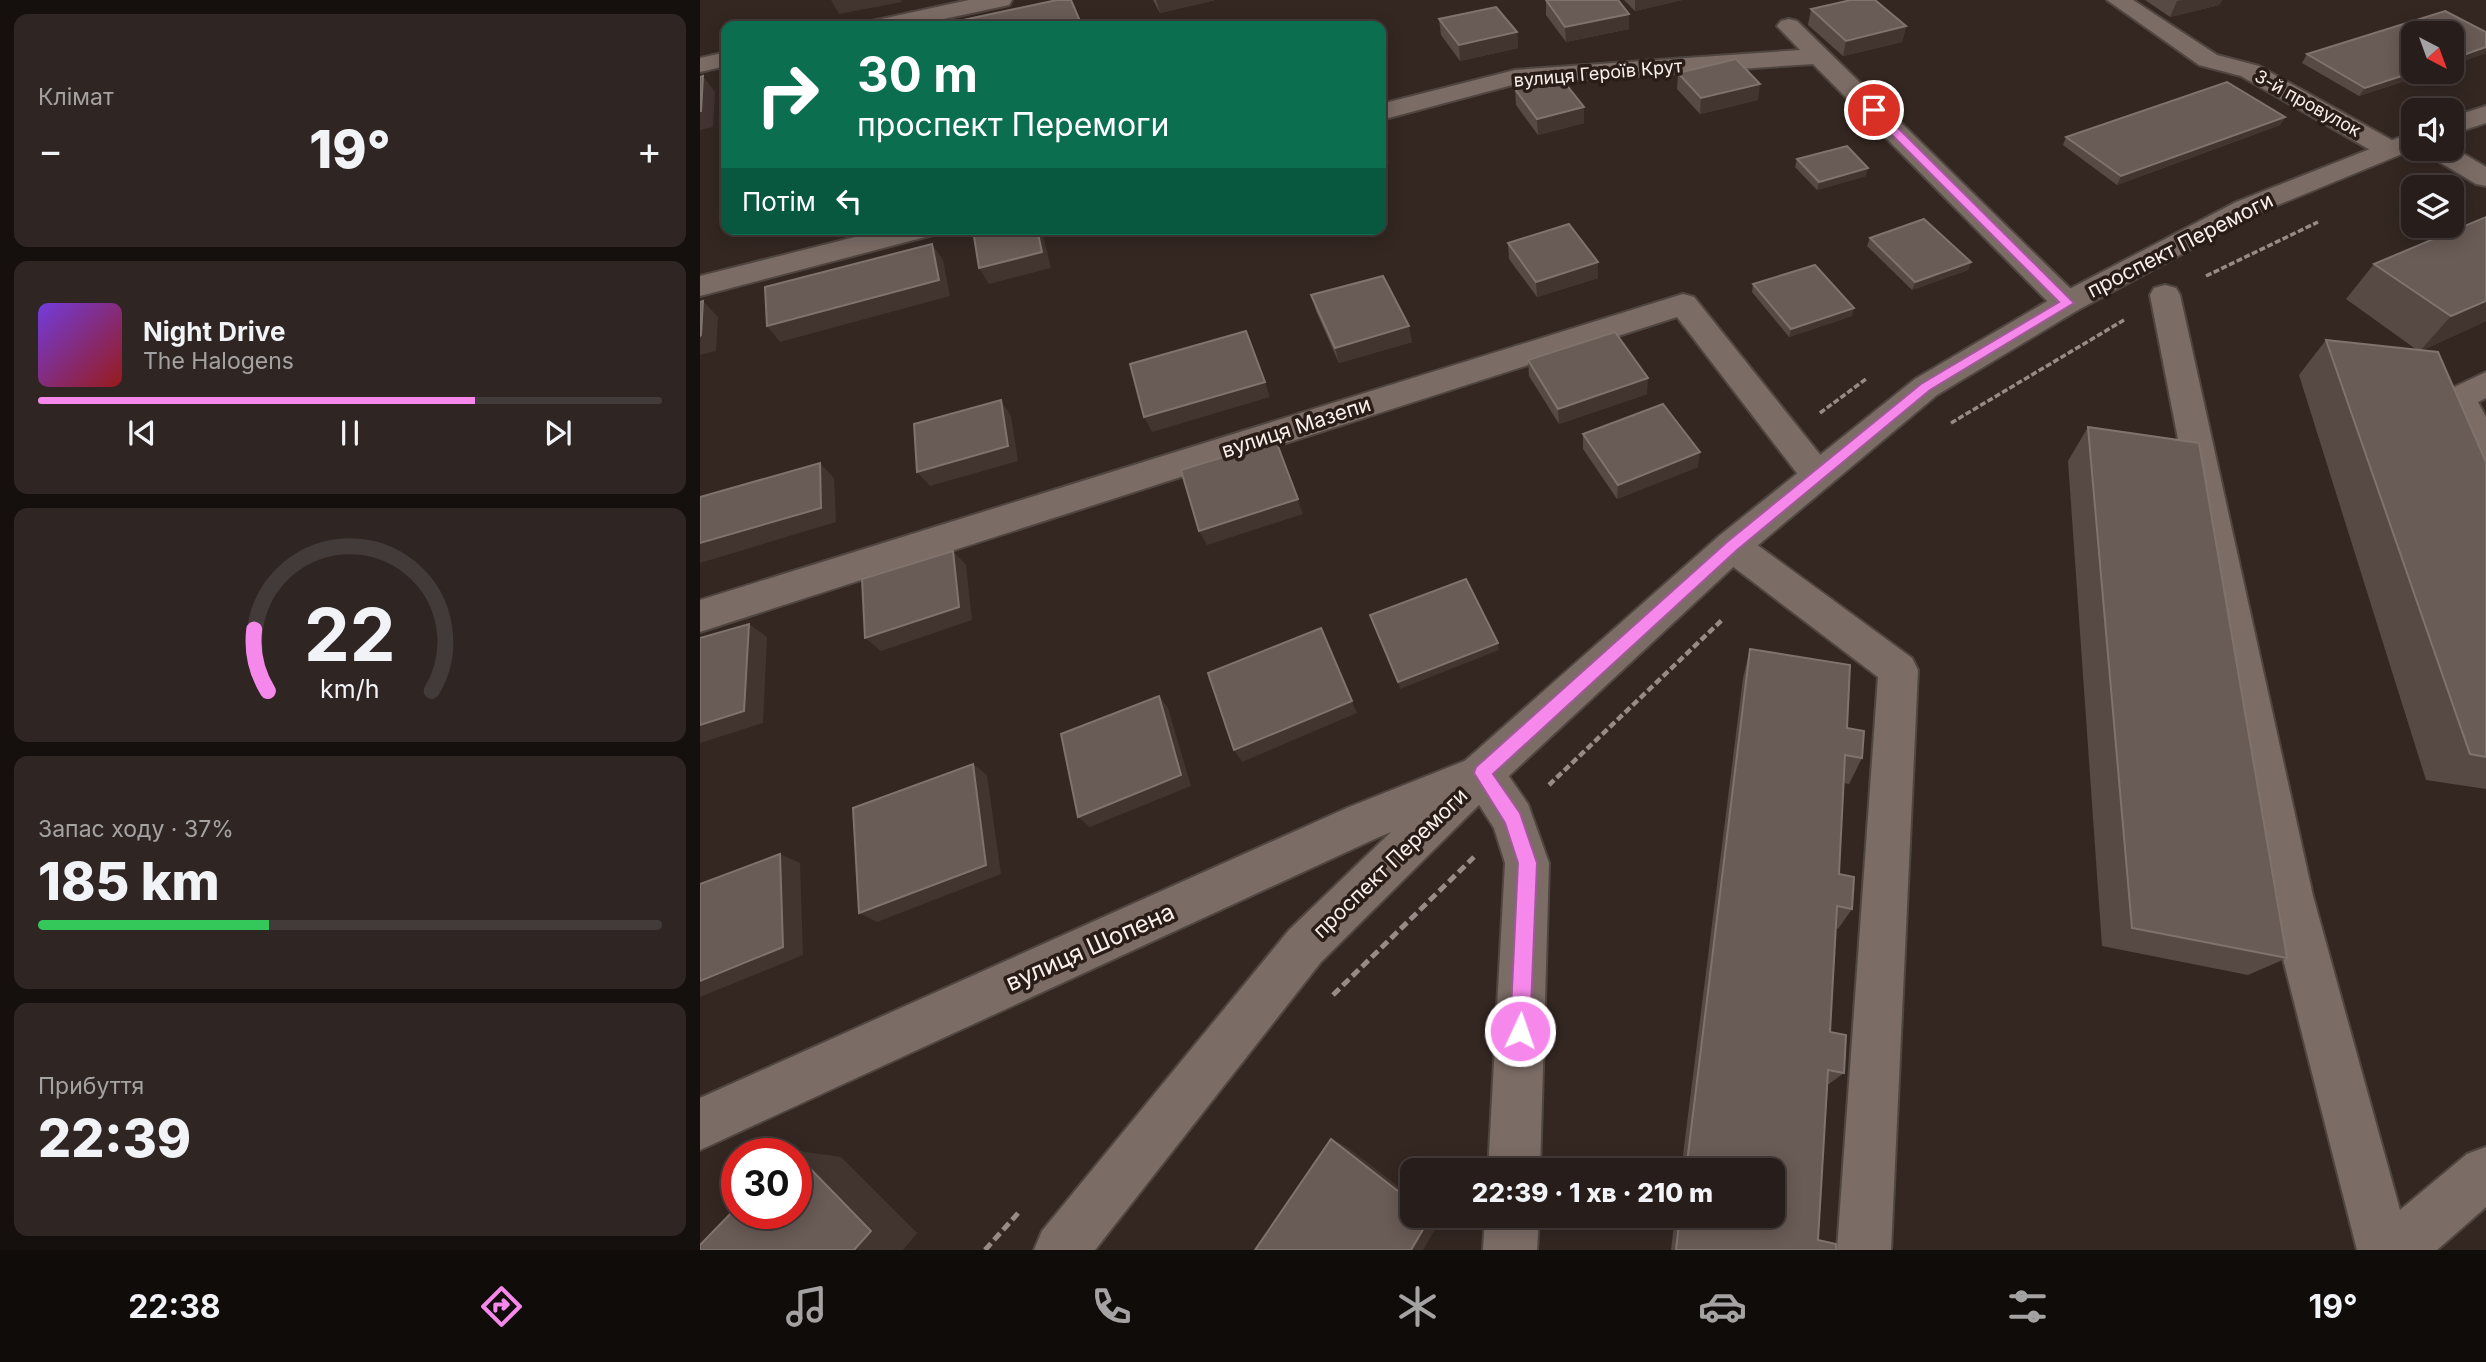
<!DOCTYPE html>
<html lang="uk">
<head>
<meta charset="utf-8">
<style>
	body { margin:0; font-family:Inter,sans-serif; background:#2f2623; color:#f1f3f6; height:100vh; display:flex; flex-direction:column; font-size:26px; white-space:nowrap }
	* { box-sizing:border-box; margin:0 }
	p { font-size:23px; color:#a4a2a2 }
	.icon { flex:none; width:38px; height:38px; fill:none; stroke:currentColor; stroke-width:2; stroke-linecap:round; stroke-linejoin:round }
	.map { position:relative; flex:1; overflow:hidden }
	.drawer { display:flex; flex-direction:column; gap:14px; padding:14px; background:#15100e; width:700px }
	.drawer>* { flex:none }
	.banner { position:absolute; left:21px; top:21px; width:665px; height:214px; border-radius:14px; box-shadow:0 4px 18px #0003,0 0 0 2px #433b39; background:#0b6e4f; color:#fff; overflow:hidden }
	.needle { width:46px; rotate:139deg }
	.tools { position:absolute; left:1701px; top:21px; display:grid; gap:14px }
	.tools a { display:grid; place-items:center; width:63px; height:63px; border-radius:14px; background:#271d1a; box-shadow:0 4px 18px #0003,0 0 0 2px #433b39; font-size:35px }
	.speed { position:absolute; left:21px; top:1138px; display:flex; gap:14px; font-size:35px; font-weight:700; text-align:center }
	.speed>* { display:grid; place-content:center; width:91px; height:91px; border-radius:50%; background:#271d1a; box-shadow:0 4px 18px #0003,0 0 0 2px #433b39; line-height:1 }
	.speed .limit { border:10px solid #d22; background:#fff; color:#111 }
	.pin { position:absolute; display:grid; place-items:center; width:60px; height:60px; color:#fff; margin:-30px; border:4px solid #fff; border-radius:50%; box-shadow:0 2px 7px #0007 }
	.me { position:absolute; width:77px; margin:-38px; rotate:3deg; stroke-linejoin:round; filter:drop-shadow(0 0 5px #0008) }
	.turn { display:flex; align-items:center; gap:24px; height:147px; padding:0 21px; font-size:32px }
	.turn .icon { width:91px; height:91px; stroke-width:2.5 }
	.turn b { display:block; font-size:49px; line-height:60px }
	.then { display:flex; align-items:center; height:66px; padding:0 21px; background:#0003; gap:14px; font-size:26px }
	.big { font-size:52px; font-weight:800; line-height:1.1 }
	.drawer .card { flex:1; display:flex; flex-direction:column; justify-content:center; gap:10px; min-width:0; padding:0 24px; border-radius:14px; background:#2f2623 }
	.drawer .dial { align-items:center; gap:0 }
	.dial svg { height:182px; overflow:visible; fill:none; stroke:#433b39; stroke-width:7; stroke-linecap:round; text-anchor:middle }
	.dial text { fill:#f1f3f6; stroke:none }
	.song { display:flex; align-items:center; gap:21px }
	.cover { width:84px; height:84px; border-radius:10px; background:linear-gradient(135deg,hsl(260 70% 55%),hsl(0 70% 35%)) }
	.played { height:7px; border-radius:4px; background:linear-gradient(90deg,#f788eb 70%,#433b39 70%) }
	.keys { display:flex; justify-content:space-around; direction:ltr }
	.heat { display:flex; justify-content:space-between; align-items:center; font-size:38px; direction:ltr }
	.charge { height:10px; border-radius:5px; background:linear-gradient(90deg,#34c759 37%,#433b39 0) }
	.trip { position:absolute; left:700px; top:1158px; width:385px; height:70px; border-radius:14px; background:#271d1a; box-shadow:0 4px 18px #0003,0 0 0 2px #433b39; font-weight:800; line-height:70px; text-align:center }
	.menu { display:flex; height:112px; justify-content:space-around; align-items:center; background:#100c0a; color:#a4a2a2 }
	.menu .icon { width:49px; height:49px }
	.menu .on { color:#f788eb }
	.menu b { font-size:32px; color:#f1f3f6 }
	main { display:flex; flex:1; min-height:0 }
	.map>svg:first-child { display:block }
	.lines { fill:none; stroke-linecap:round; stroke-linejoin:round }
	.minor-casing { stroke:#504641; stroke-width:4 }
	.tertiary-casing { stroke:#504641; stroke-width:4 }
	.path-far3 { stroke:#968b86; stroke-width:2.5; stroke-dasharray:4.5 2.5; stroke-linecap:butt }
	.path-far2 { stroke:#968b86; stroke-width:3.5; stroke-dasharray:6 2.5; stroke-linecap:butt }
	.path-far1 { stroke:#968b86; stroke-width:4.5; stroke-dasharray:7 3.5; stroke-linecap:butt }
	.path { stroke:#968b86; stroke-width:5; stroke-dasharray:9 4.5; stroke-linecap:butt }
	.minor { fill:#7b6c65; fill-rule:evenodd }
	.tertiary { fill:#7b6c65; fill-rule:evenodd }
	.wall { fill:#574a44 }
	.shaded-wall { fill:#42342f }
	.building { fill:#695b56; stroke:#7f736d; stroke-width:2 }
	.route { fill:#f788eb; stroke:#a15899; stroke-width:2 }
	.labels { text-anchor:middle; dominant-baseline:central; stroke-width:7; stroke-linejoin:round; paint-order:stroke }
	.far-street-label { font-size:18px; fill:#f9f0ec; stroke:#2a1d18 }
	.street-label { font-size:21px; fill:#f9f0ec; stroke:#2a1d18 }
	.near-street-label { font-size:24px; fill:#f9f0ec; stroke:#2a1d18 }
</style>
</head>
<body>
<main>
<section class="drawer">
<div class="card"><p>Клімат</p>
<div class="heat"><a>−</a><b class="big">19°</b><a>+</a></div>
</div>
<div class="card">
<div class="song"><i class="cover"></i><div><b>Night Drive</b><p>The Halogens</p></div></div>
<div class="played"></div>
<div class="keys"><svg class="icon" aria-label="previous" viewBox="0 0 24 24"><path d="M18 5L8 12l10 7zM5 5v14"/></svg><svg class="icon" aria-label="pause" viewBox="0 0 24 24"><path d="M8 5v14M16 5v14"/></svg><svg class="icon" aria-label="next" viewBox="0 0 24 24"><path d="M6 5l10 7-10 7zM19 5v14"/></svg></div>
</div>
<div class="card dial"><svg viewBox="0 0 100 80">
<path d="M14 69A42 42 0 1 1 86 69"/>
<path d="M14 69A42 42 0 0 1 8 42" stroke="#f788eb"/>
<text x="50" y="56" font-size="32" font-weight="700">22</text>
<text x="50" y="72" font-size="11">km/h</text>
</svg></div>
<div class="card"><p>Запас ходу · 37%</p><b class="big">185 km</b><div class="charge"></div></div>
<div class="card"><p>Прибуття</p><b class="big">22:39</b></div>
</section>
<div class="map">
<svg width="1786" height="1250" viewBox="0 0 1786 1250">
	<rect width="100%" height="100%" fill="#342722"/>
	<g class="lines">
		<defs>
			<g id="minor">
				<polygon points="269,0 312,0 309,5 211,26 168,26 172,21"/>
				<polygon points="1407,0 1433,0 1517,55 1559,66 1697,143 1701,149 1697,155 1679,155 1541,76 1499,65"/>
				<polygon points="1089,19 1097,21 1378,296 1382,303 1378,310 1367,313 1356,310 1113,64 816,84 681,120 681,104 815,70 1100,50 1077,26 1081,21"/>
				<polygon points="26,52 26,66 0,72 0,58"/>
				<polygon points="1752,147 1786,167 1786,186 1776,184 1728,155 1724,149"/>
				<polygon points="187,229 237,229 233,235 0,296 0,276"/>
				<polygon points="1465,285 1476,288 1480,295 1613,896 1700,1210 1767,1154 1786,1147 1786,1207 1737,1250 1657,1250 1567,896 1450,295 1454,288"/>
				<polygon points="983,294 994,297 1130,467 1135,476 1130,485 1118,489 1106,485 977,317 0,632 0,600"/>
				<polygon points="1786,372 1786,398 1778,402 1786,417 1786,464 1774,460 1744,398 1748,390"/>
				<polygon points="1032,531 1045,536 1212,658 1218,670 1191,1250 1137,1250 1178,677 1019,556 1014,546 1019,536"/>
				<polygon points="782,754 797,759 828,804 849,863 840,1171 788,1171 805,863 794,828 774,797 679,837 0,1150 0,1098 649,807"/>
				<polygon points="785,1216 839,1216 837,1250 783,1250"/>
			</g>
			<g id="tertiary">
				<polygon points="1786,106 1786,123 1752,134 1752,117"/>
				<polygon points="1713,132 1714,149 1556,214 1378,310 1237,395 1045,556 797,787 621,962 395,1250 334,1250 342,1231 589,930 767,759 1019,536 1215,379 1356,296 1536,202"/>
			</g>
		</defs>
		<use href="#minor" class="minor-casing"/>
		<use href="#tertiary" class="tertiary-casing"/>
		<polyline class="path-far3" points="1707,106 1732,98"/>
		<g class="path-far2">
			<polyline points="1506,276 1618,222"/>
			<polyline points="1120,413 1166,379"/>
			<polyline points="1251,423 1424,320"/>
		</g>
		<polyline class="path-far1" points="849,785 1022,620"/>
		<g class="path">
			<polyline points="633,995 774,857"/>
			<polyline points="285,1250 320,1211"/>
		</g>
		<use href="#minor" class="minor"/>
		<use href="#tertiary" class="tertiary"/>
	</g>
	<g class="wall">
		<polygon points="453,0 515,0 460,13"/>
		<polygon points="846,0 929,29 866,42 846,15"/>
		<polygon points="924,0 982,0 935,11"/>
		<polygon points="1445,0 1522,0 1519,5 1470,17"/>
		<polygon points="1111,9 1206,26 1202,42 1143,56 1108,25"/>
		<polygon points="1745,11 1786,32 1786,53 1752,65 1752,33 1713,33 1713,72 1732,72 1659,96 1602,63 1607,54"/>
		<polygon points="739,19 817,32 818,48 760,61 741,35"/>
		<polygon points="978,73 1058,100 1000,114 977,89"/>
		<polygon points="815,89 884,107 884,123 838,135 816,105"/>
		<polygon points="1585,117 1580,125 1417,185 1363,145 1366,137"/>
		<polygon points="1097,159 1166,176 1117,190 1095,167"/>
		<polygon points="1170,238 1271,262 1268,270 1212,290 1167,246"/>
		<polygon points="808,243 898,278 837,297 809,259"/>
		<polygon points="1674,264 1786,321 1723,350 1786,462 1786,789 1726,780 1599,375 1626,340 1717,350 1646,299"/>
		<polygon points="1053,284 1152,316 1089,337 1052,292"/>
		<polygon points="611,295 712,342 639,363 616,311"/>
		<polygon points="828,360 947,394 859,424 829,376"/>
		<polygon points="1388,427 1587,958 1548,975 1402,946 1368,461"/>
		<polygon points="883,434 998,467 917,499 883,449"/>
		<polygon points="1050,649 1147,728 1162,758 1149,784 1144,783 1139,874 1152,909 1138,929 1136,928 1130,1032 1144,1073 1129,1084 1128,1084 1118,1240 1136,1250 971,1250 975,1216 1073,1216 1073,1171 981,1171 1043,678"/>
	</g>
	<g class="shaded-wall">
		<polygon points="131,0 201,0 202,2 139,14"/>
		<polygon points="456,0 515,0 460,13"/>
		<polygon points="935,0 982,0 935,11"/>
		<polygon points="1483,0 1522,0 1519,5 1470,17 1477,1"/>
		<polygon points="929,14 929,29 866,42 865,27"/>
		<polygon points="380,21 382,26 357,26"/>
		<polygon points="1206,26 1202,42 1143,56 1146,41"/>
		<polygon points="817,32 818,48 760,61 759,45"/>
		<polygon points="1786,47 1786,53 1752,65 1752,59"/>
		<polygon points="1714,72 1732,72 1659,96 1665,88"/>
		<polygon points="3,76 15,92 13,127 0,130 0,111"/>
		<polygon points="1060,84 1058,100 1000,114 1001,98"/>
		<polygon points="884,107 884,123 838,135 837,119"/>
		<polygon points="1585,117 1580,125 1417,185 1421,176"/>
		<polygon points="686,148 689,164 681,166 681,149"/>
		<polygon points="1168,168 1166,176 1117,190 1119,182"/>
		<polygon points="66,229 101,229 72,237"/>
		<polygon points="337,229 341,229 342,231 351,268 289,284 279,268"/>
		<polygon points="232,244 243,260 250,296 80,342 67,326"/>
		<polygon points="898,262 898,278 837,297 836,282"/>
		<polygon points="1271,262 1268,270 1212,290 1215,282"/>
		<polygon points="3,301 18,317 16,351 0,355 0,336"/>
		<polygon points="1786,301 1786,321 1719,352 1751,316"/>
		<polygon points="1154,308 1152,316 1089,337 1091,329"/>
		<polygon points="709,326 712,342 639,363 635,348"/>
		<polygon points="948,378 947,394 859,424 858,409"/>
		<polygon points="565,382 570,397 452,432 444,417"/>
		<polygon points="301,400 311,416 318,461 230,486 217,472"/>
		<polygon points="576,441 603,514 507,545 499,531"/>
		<polygon points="1000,452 998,467 917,499 918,485"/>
		<polygon points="120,463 134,478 136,522 0,563 0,543"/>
		<polygon points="253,551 266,565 272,620 181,651 165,638"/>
		<polygon points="49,624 67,637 63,723 0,743 0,725"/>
		<polygon points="798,643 799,650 700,689 698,682"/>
		<polygon points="459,696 468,708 491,786 390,827 378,817"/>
		<polygon points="652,701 657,713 542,762 534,750"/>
		<polygon points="273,764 287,775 301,874 177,922 159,913"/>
		<polygon points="80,854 100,863 103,955 0,997 0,981"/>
		<polygon points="631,1139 647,1147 712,1197 712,1202"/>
		<polygon points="92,1150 141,1157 217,1233 203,1250 154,1250 96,1153"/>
		<polygon points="731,1216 738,1216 741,1219 723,1250 711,1250"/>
	</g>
	<g class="building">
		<polygon points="357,0 371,0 380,21 357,26 265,26 263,20"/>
		<polygon points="846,0 918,0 929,14 865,27"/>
		<polygon points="1151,0 1175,0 1206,26 1146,41 1111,9"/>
		<polygon points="796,7 817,32 759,45 739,19"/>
		<polygon points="1745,11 1786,32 1786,47 1752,59 1752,33 1713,33 1714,72 1665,88 1607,54"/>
		<polygon points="1036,59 1060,84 1001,98 978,73"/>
		<polygon points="3,76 1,111 0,111 0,77"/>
		<polygon points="861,78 884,107 837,119 815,89"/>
		<polygon points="1527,82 1585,117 1421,176 1366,137"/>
		<polygon points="681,139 686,148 681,149"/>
		<polygon points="1147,146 1168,168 1119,182 1097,159"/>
		<polygon points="1786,217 1786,301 1751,316 1674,264"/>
		<polygon points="1224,219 1271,262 1215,282 1170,238"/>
		<polygon points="869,224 898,262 836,282 808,243"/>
		<polygon points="275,229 337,229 342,252 279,268 273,230"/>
		<polygon points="232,244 239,280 67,326 65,287"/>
		<polygon points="1115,265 1154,308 1091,329 1053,284"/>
		<polygon points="683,276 709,326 635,348 611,295"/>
		<polygon points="3,301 1,335 0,336 0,302"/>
		<polygon points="546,331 565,382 444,417 430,364"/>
		<polygon points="915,332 948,378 858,409 828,360"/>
		<polygon points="1626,340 1738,352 1786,462 1786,757 1770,754"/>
		<polygon points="301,400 308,446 217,472 214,424"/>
		<polygon points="963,404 1000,452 918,485 883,434"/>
		<polygon points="1388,427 1499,443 1587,958 1432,928"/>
		<polygon points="576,441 598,499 499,531 481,470"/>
		<polygon points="120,463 121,508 0,543 0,497"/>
		<polygon points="253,551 259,607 165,638 162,579"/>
		<polygon points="766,579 798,643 698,682 670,615"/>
		<polygon points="49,624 44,711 0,725 0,638"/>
		<polygon points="621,628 652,701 534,750 508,673"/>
		<polygon points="1050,649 1150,665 1147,728 1164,731 1162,758 1145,755 1139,874 1154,877 1152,909 1137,906 1130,1032 1146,1035 1144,1073 1128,1070 1118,1240 1136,1244 1136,1250 976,1250 980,1216 1073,1216 1073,1171 986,1171"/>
		<polygon points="459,696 481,775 378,817 361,734"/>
		<polygon points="273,764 286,865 159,913 153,808"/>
		<polygon points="80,854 83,947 0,981 0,884"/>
		<polygon points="631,1139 712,1202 712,1216 731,1216 711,1250 555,1250"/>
		<polygon points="96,1154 171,1231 154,1250 0,1250 0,1245 37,1207 37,1213 96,1213"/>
	</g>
	<polygon class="route" points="1170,108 1178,108 1374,303 1230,390 1037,550 793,774 820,813 837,863 830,1031 827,1038 820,1041 813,1038 810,1031 818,863 805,823 774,773 776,767 1027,542 1221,384 1359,302 1170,113"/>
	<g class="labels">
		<g class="far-street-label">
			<text transform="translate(898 73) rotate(-5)">вулиця Героїв Крут</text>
			<text transform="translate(1608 103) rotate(29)">3-й провулок</text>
		</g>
		<g class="street-label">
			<text transform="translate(1480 245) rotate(-27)">проспект Перемоги</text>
			<text transform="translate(596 427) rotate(-18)">вулиця Мазепи</text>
			<text transform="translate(690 863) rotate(-44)">проспект Перемоги</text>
		</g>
		<g class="near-street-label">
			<text transform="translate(390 947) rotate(-24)">вулиця Шопена</text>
		</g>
	</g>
</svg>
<div class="tools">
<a><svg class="needle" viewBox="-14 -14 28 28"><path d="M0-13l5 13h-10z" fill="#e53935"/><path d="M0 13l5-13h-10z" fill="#a4a2a2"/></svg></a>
<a><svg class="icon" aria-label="sound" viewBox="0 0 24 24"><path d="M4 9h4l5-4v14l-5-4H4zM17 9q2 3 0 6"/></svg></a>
<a><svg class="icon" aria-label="layers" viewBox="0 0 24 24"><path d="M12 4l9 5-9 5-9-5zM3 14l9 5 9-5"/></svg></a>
</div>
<div class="speed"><div class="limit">30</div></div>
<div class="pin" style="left:1174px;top:110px;background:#d93025"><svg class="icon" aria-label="arrive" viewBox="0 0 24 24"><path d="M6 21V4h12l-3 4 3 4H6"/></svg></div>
<svg class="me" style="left:820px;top:1031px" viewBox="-20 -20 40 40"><circle r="17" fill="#f788eb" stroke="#fff" stroke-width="3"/><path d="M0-11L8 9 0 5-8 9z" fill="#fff"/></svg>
<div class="trip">22:39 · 1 хв · 210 m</div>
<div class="banner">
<div class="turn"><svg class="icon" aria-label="right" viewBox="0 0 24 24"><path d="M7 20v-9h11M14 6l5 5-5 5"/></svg><div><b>30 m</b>проспект Перемоги</div></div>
<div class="then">Потім<svg class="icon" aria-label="left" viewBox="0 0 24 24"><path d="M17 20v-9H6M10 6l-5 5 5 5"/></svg></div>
</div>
</div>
</main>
<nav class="menu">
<b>22:38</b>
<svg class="icon on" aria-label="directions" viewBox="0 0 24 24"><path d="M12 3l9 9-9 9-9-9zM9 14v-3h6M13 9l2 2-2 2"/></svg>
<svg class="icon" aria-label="music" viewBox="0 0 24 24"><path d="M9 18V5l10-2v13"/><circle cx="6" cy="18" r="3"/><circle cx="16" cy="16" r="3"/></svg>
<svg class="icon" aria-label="phone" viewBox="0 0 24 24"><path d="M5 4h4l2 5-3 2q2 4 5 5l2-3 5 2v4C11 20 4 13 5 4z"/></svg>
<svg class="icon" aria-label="climate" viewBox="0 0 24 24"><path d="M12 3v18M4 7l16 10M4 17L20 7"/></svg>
<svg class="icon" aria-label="car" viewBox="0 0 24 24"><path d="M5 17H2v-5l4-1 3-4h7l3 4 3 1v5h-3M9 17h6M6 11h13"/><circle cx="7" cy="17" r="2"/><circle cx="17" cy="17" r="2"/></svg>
<svg class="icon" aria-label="filters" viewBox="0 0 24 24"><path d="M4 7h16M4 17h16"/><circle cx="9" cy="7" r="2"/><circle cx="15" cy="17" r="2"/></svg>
<b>19°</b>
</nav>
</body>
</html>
